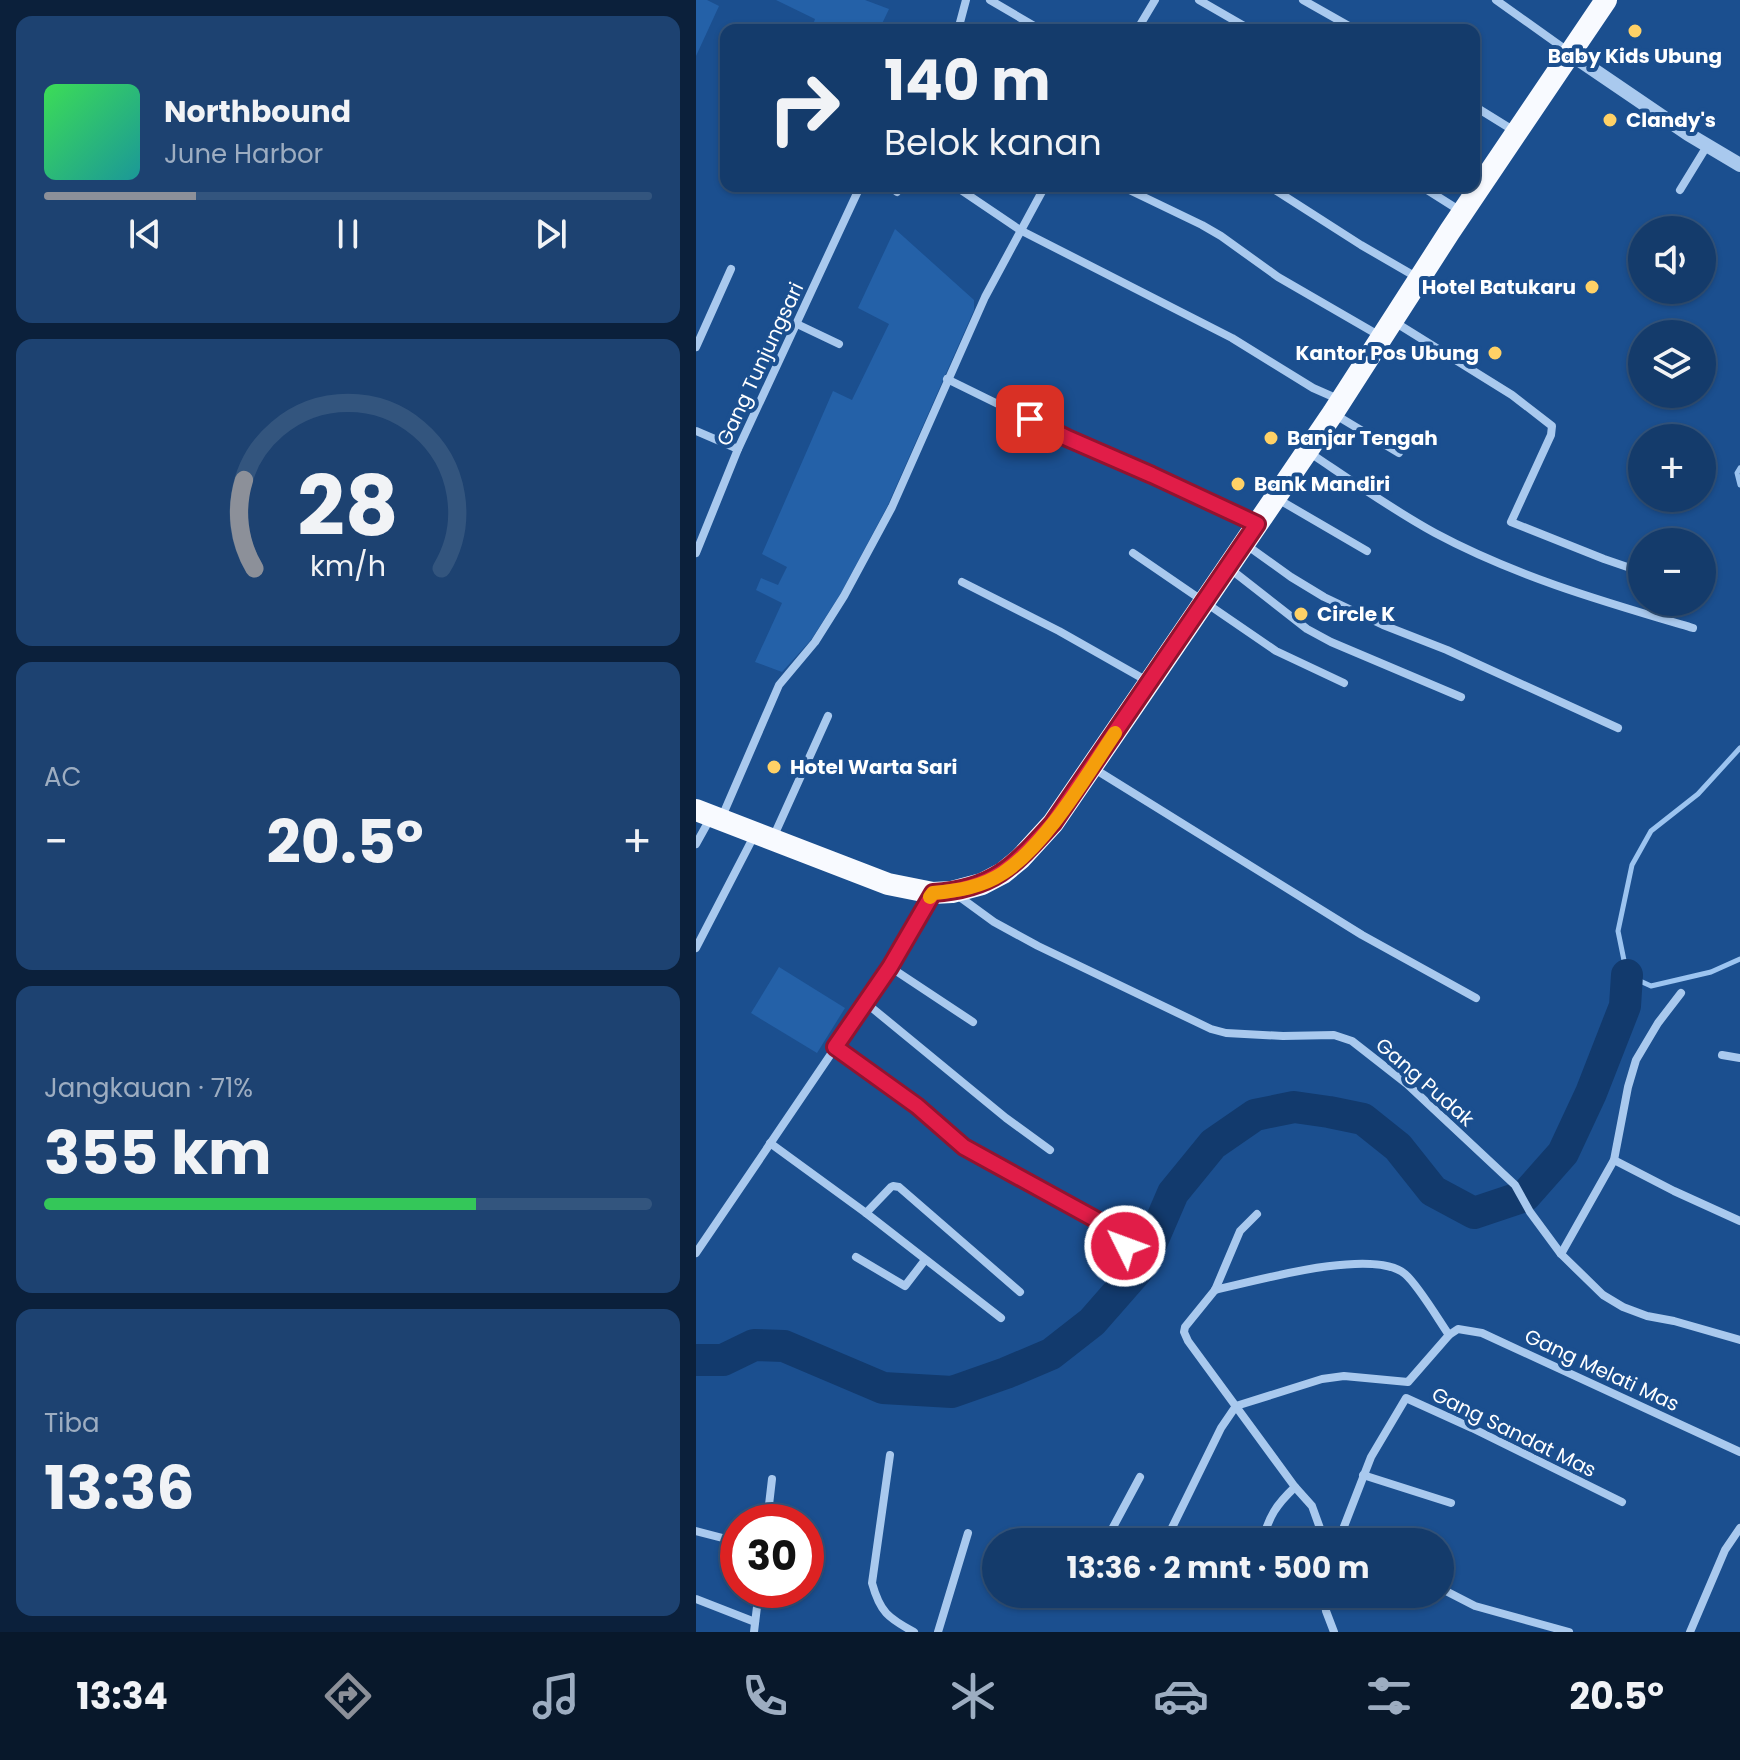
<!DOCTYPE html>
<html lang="id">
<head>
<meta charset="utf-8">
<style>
	body { margin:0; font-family:Poppins,sans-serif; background:#1d4271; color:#f1f3f6; height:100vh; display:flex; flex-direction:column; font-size:30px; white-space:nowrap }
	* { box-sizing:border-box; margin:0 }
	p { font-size:26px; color:#9dadc1 }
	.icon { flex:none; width:44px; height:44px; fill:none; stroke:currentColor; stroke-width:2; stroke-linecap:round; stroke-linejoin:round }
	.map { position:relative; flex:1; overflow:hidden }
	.sheet { display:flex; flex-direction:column; gap:16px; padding:16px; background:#0b203b; width:696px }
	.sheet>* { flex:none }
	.top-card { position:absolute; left:24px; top:24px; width:760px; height:168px; border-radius:16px; box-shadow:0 2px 6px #0004,0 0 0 2px #33557e; background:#143b6b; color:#f1f3f6; overflow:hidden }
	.fabs { position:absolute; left:932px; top:216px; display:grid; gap:16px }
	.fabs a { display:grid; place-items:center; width:88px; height:88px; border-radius:50%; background:#143b6b; box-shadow:0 2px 6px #0004,0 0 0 2px #33557e; font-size:40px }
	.speed { position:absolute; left:24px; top:1504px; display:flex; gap:16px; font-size:40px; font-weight:700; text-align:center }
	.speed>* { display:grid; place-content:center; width:104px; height:104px; border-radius:50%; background:#143b6b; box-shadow:0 2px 6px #0004,0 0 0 2px #33557e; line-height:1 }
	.speed .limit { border:12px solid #d22; background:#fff; color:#111 }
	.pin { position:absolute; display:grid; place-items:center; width:68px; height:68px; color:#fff; margin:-34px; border-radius:16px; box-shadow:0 4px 12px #0006 }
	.me { position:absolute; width:88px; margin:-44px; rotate:312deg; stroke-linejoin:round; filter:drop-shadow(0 0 6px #0008) }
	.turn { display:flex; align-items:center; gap:28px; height:168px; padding:0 32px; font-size:36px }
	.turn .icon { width:104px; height:104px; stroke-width:2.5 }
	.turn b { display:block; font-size:56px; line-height:68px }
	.big { font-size:60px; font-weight:700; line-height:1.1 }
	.sheet .widget { flex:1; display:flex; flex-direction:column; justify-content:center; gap:12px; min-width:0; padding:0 28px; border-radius:16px; background:#1d4271 }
	.sheet .dial { align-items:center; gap:0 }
	.dial svg { height:208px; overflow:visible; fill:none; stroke:#33557e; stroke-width:7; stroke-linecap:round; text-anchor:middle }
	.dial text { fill:#f1f3f6; stroke:none }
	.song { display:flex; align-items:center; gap:24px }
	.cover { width:96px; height:96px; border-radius:12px; background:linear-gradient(135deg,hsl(130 70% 55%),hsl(180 70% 35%)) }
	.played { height:8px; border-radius:4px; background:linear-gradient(90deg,#8c9099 25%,#33557e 25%) }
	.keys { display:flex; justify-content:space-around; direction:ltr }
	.heat { display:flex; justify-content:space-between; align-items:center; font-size:44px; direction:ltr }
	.charge { height:12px; border-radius:6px; background:linear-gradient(90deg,#34c759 71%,#33557e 0) }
	.trip { position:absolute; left:286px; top:1528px; width:472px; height:80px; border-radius:40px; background:#143b6b; box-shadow:0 2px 6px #0004,0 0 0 2px #33557e; font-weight:700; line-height:80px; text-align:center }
	.dock { display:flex; height:128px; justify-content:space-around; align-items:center; background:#08182b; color:#9dadc1 }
	.dock .icon { width:56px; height:56px }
	.dock .current { color:#8c9099 }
	.dock b { font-size:36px; color:#f1f3f6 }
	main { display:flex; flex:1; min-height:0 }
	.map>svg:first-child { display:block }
	.green { fill:#2461a8 }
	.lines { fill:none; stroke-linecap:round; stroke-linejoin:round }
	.stream { stroke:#9cc4f0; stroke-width:5 }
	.river { stroke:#123a6d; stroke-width:32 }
	.minor { stroke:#a9c9ee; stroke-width:8 }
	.tertiary { stroke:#a9c9ee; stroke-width:14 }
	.trunk { stroke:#f8faff; stroke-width:22 }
	.route-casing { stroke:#92132f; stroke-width:20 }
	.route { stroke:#e11d48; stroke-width:14 }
	.slow { stroke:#f59e0b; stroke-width:14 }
	.poi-dot { fill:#ffd166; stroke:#1b4f8f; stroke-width:3 }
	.labels { text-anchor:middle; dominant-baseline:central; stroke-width:8; stroke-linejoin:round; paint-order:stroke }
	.poi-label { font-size:20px; font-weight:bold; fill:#fff; stroke:#1b4f8f; text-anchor:start }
	.street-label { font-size:20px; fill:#fff; stroke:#1b4f8f }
</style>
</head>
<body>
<main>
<section class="sheet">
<div class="widget">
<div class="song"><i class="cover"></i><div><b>Northbound</b><p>June Harbor</p></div></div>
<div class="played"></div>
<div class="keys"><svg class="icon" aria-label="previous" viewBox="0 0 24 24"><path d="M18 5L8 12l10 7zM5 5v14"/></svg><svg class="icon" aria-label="pause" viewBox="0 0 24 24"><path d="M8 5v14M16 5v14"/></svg><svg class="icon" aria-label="next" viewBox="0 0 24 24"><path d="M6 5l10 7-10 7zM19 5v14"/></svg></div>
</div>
<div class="widget dial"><svg viewBox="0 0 100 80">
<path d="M14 69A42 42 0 1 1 86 69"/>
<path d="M14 69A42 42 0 0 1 10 35" stroke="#8c9099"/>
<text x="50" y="56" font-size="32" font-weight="700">28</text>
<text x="50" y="72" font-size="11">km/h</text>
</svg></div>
<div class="widget"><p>AC</p>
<div class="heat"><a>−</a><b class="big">20.5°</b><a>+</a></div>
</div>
<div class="widget"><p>Jangkauan · 71%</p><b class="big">355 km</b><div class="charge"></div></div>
<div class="widget"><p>Tiba</p><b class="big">13:36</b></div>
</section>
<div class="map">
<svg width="1044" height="1632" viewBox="0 0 1044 1632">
	<rect width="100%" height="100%" fill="#1b4f8f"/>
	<g class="green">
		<polygon points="0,0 11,0 23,6 0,56"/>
		<polygon points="80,0 169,0 193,9 183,30 136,30 118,22 119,19"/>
		<polygon points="199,229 278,300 278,310 191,507 145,593 115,640 86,672 59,662 86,603 60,590 65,578 82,585 91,567 66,554 137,391 156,400 193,324 162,308"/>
		<polygon points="83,967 149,1008 121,1053 55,1013"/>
	</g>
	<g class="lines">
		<g class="stream">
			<polyline points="1044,468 1041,473 1044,485"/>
			<polyline points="1044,748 1002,794 955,831 936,865 922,931 931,975 955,986 1015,972 1044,959"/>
		</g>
		<polyline class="river" points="0,1360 27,1360 58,1345 88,1346 187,1388 256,1392 310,1373 355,1354 396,1322 446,1265 477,1193 517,1144 559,1115 598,1107 633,1112 667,1119 702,1147 737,1191 778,1213 829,1196 867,1153 895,1093 929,1006 931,975"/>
		<g class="minor">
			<polyline points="294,0 345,30"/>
			<polyline points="503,0 555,30"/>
			<polyline points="607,0 660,30"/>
			<polyline points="800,0 873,52"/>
			<polyline points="262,30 270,0"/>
			<polyline points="441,30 459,0"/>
			<polyline points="778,106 820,132"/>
			<polyline points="259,186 324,230 536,338 617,388 642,399"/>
			<polyline points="425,186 506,225 525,236 582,277 684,336"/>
			<polyline points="573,186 665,245 722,278"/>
			<polyline points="725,186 766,212"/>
			<polyline points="984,190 1011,146"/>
			<polyline points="201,192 204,186"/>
			<polyline points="697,321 816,395 856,426 855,435 815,522 908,559 946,572"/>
			<polyline points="101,324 143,344"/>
			<polyline points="0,347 35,269"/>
			<polyline points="251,379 371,438 456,475 558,523"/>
			<polyline points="638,414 703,453"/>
			<polyline points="0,431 42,449"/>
			<path d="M611,451c42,28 84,58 128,82 82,44 170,69 258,95"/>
			<polyline points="580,498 671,551"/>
			<polyline points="549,544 595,577 628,597 687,625 751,650 922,728"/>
			<polyline points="0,553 42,449 162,191"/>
			<polyline points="437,553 580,651 648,683"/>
			<polyline points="533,568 611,629 635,642 765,697"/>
			<polyline points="266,582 363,631 453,682"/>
			<polyline points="397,768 666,935 780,998"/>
			<polyline points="25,819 83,685 119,642 148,596 196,507 289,297 349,186"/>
			<polyline points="76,840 132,716"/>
			<polyline points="0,844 15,817"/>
			<polyline points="261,895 298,922 342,946 515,1029 530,1033 587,1036 638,1035 656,1041 711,1084 819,1185 834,1212 865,1254 907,1295 927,1307 951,1316 978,1321 1044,1340"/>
			<polyline points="0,948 59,834"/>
			<polyline points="194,967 277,1022"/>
			<polyline points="170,1003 310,1118 354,1150"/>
			<polyline points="139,1047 221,1106 268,1147 417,1229 422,1233 429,1246"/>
			<polyline points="1026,1055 1044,1058"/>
			<polyline points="74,1143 170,1213 305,1318"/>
			<polyline points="918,1160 978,1191 1044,1221"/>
			<polyline points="170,1213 195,1187 197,1186 203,1187 324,1292"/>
			<polyline points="561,1214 544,1231 519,1290 489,1327 488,1332 492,1341 599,1487 616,1506 629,1542"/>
			<polyline points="0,1253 194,967 234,897"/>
			<polyline points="865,1254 918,1160 932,1087 940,1060 962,1023 985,993"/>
			<polyline points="160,1257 209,1286 229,1260"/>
			<path d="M519,1290c40,-9 158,-43 190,-16 13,11 33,45 44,61"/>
			<path d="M194,1455l-18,128c8,29 16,35 42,49"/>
			<polyline points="667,1475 755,1503"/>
			<polyline points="71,1522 76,1479"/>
			<polyline points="0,1531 42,1542"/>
			<polyline points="432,1542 417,1534 415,1531 444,1477"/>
			<polyline points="469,1542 525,1428 540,1406 626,1379 648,1376 712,1382 753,1335 762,1329 786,1333 1044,1452"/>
			<path d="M566,1542c7,-26 14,-37 33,-55"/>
			<polyline points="642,1542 675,1457 710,1398 776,1428 926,1502"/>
			<polyline points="744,1588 779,1606 873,1632"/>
			<polyline points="628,1594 630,1611 638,1632"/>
			<polyline points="0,1599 59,1622"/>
			<polyline points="58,1632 63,1590"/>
			<polyline points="242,1632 272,1533"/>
			<polyline points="994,1632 1029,1550 1044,1528"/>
		</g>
		<polyline class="tertiary" points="873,53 992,134 1044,165"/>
		<polyline class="trunk" points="0,810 192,884 237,893 256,892 286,884 307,873 324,859 357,823 453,683 637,413 754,231 910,0"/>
	</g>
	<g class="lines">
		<defs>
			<path id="route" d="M334,419l37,19 85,37 105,49 -204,299c-39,43 -59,66 -120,70l-43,74 -55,80 82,59 47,41 149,82 5,4 7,13"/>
		</defs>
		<use href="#route" class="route-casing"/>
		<use href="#route" class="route"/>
		<path class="slow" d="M234,897l3,-4c24,-2 49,-6 70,-20 44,-29 83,-97 112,-140"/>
	</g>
	<g class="poi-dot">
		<circle cx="939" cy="31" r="8"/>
		<circle cx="914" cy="120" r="8"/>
		<circle cx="896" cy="287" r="8"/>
		<circle cx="799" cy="353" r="8"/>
		<circle cx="575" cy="438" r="8"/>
		<circle cx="542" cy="484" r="8"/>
		<circle cx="605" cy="614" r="8"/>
		<circle cx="78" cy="767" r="8"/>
	</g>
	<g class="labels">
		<g class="poi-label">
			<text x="939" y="56" text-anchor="middle">Baby Kids Ubung</text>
			<text x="930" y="120">Clandy's</text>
			<text x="880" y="287" text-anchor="end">Hotel Batukaru</text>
			<text x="783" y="353" text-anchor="end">Kantor Pos Ubung</text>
			<text x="591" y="438">Banjar Tengah</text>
			<text x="558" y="484">Bank Mandiri</text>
			<text x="621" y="614">Circle K</text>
			<text x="94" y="767">Hotel Warta Sari</text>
		</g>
		<g class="street-label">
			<text transform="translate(64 364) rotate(-65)">Gang Tunjungsari</text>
			<text transform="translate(729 1082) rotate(41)">Gang Pudak</text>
			<text transform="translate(906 1370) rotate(25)">Gang Melati Mas</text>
			<text transform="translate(818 1432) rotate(26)">Gang Sandat Mas</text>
		</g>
	</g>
</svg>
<div class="fabs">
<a><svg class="icon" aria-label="sound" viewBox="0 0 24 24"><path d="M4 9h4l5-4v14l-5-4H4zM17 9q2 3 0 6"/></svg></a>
<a><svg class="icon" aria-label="layers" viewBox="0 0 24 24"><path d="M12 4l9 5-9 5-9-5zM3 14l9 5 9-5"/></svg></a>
<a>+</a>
<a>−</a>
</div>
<div class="speed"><div class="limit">30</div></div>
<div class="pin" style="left:334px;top:419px;background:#d93025"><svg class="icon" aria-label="arrive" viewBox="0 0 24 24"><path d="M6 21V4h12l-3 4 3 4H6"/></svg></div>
<svg class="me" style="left:429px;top:1246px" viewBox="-20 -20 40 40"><circle r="17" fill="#e11d48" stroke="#fff" stroke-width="3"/><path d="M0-11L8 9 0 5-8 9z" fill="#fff"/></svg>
<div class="trip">13:36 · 2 mnt · 500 m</div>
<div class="top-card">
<div class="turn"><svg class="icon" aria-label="right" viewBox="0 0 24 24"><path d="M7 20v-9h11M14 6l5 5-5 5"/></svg><div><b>140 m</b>Belok kanan</div></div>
</div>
</div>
</main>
<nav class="dock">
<b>13:34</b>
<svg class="icon current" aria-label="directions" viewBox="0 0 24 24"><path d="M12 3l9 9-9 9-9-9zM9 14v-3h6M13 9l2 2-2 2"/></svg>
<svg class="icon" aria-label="music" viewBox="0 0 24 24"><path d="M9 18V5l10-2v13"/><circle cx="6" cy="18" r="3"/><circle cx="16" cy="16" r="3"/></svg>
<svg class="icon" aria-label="phone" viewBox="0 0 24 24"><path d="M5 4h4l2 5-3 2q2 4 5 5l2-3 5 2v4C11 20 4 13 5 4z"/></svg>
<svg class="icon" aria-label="climate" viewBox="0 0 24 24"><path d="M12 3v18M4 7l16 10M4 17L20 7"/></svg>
<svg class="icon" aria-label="car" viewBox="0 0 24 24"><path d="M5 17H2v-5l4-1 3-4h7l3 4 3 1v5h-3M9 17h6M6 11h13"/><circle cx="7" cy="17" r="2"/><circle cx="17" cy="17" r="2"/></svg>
<svg class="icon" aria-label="filters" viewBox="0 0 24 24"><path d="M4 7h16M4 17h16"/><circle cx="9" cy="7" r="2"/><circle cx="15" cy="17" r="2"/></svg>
<b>20.5°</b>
</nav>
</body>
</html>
